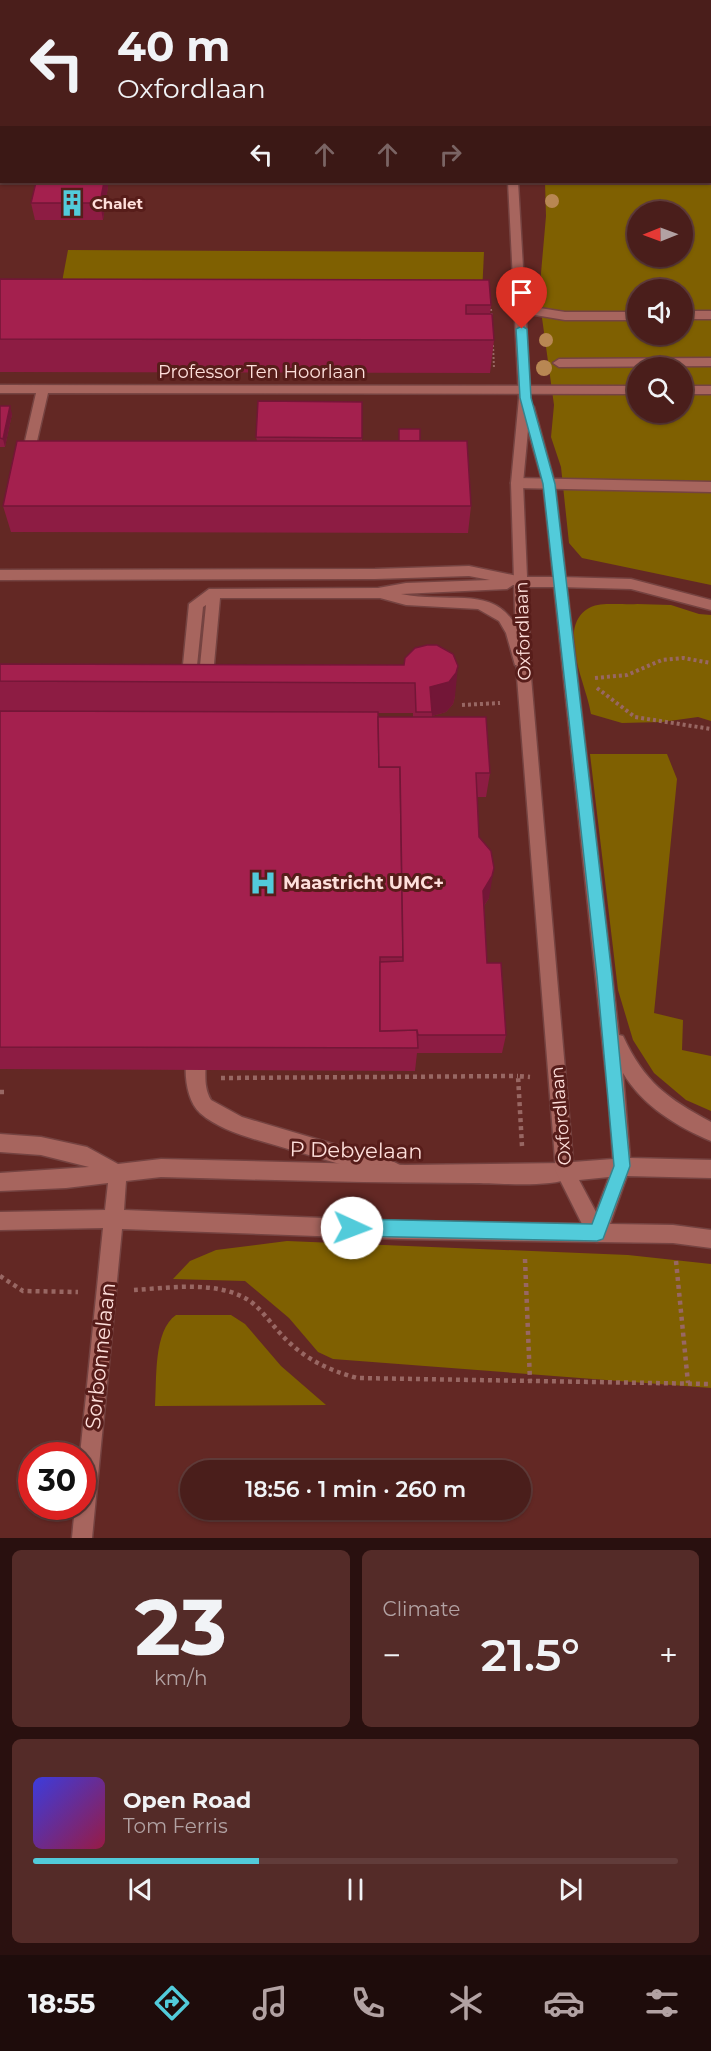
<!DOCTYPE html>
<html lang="en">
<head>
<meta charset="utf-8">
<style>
	body { margin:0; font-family:Montserrat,sans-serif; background:#542b28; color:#f1f3f6; height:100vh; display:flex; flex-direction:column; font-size:22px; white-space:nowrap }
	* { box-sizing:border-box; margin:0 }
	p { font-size:20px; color:#b2a2a3 }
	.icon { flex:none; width:33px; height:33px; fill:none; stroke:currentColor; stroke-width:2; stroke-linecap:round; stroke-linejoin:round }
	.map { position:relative; height:1538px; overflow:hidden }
	.drawer { display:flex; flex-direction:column; gap:12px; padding:12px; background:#29100f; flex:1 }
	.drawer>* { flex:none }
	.hud { position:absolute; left:0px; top:0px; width:711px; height:183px; box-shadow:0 2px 4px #0004,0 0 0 2px #613c3a; background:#4a1e1b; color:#f1f3f6; overflow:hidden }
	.needle { width:39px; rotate:269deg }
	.controls { position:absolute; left:627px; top:201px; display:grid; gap:12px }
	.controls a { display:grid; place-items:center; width:66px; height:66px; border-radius:50%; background:#4a1e1b; box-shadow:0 2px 4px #0004,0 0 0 2px #613c3a; font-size:30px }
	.speed { position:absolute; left:18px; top:1442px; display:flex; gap:12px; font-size:30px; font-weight:700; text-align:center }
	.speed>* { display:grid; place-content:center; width:78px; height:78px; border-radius:50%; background:#4a1e1b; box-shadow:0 2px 4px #0004,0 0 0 2px #613c3a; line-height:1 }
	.speed .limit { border:9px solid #d22; background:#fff; color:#111 }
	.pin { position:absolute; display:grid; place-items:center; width:51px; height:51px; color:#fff; margin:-62px -26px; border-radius:50% 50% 50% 0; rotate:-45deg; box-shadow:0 0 6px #0007 }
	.pin .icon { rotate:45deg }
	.me { position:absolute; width:66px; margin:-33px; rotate:92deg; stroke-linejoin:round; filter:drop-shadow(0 0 4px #0008) }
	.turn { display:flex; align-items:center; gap:21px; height:126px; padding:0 18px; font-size:27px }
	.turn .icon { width:78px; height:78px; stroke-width:2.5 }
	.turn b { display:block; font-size:42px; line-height:51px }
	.lanes { display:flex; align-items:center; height:57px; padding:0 18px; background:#0003; justify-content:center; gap:30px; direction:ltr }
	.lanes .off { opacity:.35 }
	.big { font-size:45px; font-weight:600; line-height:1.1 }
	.drawer .widget { flex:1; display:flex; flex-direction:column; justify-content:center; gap:9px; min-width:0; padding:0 21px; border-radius:9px; background:#542b28 }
	.drawer .dial { align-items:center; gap:0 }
	.dial b { font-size:78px; line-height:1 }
	.song { display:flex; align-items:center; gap:18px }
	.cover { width:72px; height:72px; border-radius:9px; background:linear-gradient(135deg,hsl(240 70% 55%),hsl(340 70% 35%)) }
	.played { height:6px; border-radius:3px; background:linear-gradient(90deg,#52cbda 35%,#613c3a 35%) }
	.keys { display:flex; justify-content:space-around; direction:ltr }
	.heat { display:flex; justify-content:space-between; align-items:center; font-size:33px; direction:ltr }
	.drawer .tiles { flex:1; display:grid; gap:12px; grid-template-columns:1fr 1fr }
	.widget:last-child { grid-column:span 2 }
	.trip { position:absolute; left:180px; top:1460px; width:351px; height:60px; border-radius:30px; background:#4a1e1b; box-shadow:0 2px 4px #0004,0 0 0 2px #613c3a; font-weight:600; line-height:60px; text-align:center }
	.dock { display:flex; height:96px; justify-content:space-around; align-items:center; background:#1e0c0b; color:#b2a2a3 }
	.dock .icon { width:42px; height:42px }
	.dock .current { color:#52cbda }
	.dock b { font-size:27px; color:#f1f3f6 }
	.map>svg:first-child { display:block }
	.green { fill:#7f6001; fill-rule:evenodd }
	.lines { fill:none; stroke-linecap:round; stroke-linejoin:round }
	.lane-casing { stroke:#754341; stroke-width:3 }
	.street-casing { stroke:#754341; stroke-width:3 }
	.secondary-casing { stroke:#754341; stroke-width:3 }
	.highway-casing { stroke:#754341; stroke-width:3 }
	.path-far2 { stroke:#986763; stroke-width:2; stroke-dasharray:2 2; stroke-linecap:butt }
	.path-far1 { stroke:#986763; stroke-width:4; stroke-dasharray:3 3; stroke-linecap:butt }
	.path { stroke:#986763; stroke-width:4.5; stroke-dasharray:4 4; stroke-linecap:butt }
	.lane { fill:#a7655e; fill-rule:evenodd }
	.street { fill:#a7655e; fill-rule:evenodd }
	.secondary { fill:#a7655e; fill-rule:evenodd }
	.highway { fill:#ee8eef; fill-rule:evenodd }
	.tree { fill:#b88753 }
	.wall { fill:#8d1c43; fill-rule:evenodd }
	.shaded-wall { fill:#731637 }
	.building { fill:#a4204e; stroke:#731637; stroke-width:1.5 }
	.route { fill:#52cbda; stroke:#35848e; stroke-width:1.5 }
	.labels { text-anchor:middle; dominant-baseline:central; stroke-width:6; stroke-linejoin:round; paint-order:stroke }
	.far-poi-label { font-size:15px; font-weight:bold; fill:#fedfdb; stroke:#571d1a; text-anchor:start }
	.street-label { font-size:18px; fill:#fedfdb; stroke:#571d1a }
	.poi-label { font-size:18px; font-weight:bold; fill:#fedfdb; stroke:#571d1a; text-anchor:start }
	.near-street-label { font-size:21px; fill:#fedfdb; stroke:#571d1a }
</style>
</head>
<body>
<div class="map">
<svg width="711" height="1538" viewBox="0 0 711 1538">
	<rect width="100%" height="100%" fill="#632824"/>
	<g class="green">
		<path d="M711,98v487l-129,-27 -13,-15 -8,-76 -10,-30 3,-32 -15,-109 7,-80 -1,-34h165zM638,212h44v44h-44zM638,290h44v44h-44zM638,368h44v44h-44z"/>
		<polygon points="68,250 484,252 482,294 60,293"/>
		<path d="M637,604l34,1 28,9 12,1v106l-13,-4 -36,5 -40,1 -31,-9c-4,-30 -37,-89 0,-107 9,-5 35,-2 46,-3z"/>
		<polygon points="590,754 667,754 677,779 654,1013 683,1020 682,1050 711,1056 711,1111 686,1100 654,1073 633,1040 618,990"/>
		<polygon points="287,1241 628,1255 711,1264 711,1388 333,1359 318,1352 289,1318 245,1281 173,1279 190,1261 216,1250"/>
		<path d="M176,1315h55l14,9 36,42 45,39 -171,1c2,-26 -2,-75 21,-91z"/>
	</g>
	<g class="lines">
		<defs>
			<g id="lane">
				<polygon points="521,305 565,312 638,312 638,320 565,320 517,312 517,306"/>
				<rect x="682" y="311" width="29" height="8"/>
				<polygon points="711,358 711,366 559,367 553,363 559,359"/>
				<polygon points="0,385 638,386 638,394 48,393 34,454 28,458 22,454 36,393 0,393"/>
				<rect x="682" y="386" width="29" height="8"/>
				<polygon points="517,478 711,482 711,492 517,488 511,483"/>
				<path d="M469,566l53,11 7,5 -2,4 -14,-1 -6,4 -106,5c62,12 110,-18 126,67l-2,4h-10l-9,-32 -7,-12 -21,-12 -72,-4 -26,-7h-160l-8,88 -2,4h-10l-2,-4 8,-81 -3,2 -8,78 -2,4h-10l-2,-4 8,-81 20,-15 169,-1 28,-5 84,-3 -21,-4 -94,3 -375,1v-10l375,-1z"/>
				<polygon points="560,577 631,579 711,600 711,610 631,589 560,587 553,582"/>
				<path d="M196,1045l6,2c8,17 -2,34 9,53l31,17 152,45 6,3 3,6 -3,6 -6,3c-35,-10 -70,-21 -106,-31 -29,-9 -65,-16 -88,-36 -15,-14 -18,-49 -10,-66z"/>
			</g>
			<g id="street">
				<polygon points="0,166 2,166 0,178"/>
				<path d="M0,1134l41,3 46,10 31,17 43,-5 245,6 159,-2 6,3 3,6 -3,6c-22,10 -74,5 -100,5 -103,0 -207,-3 -310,-6l-35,4 -2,29 276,11 197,3 7,2 2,7 -2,7 -7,2 -197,-3 -278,-10 -30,309h-20l3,-32h7v-51h-2l23,-227 -103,2v-18l105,-2 3,-27 -42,5 -66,3v-18l89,-6 -48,-12 -41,-3z"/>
			</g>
			<g id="secondary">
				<rect x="710" y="84" width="1" height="6"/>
				<rect x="0" y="93" width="2" height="6"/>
				<path d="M508,182h10l13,222 3,3 21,77 64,551 4,1c21,46 45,63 88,86v19c-34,-14 -69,-36 -88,-68l7,85 81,2v18l-84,-2 -17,48 63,1 38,5v18l-38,-5 -76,-1 -7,-2 -34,-68 -39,-495 -6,-194 8,-85zM528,430l15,54 10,93h-26l-4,-94zM528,587h26l54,507 5,65 -40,3 -42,-485zM609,1177l-13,35 -17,-32z"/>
			</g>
			<g id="highway">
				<polygon points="234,0 253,0 254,2 235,2"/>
				<rect x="710" y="21" width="1" height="6"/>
			</g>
		</defs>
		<use href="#lane" class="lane-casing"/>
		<use href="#street" class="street-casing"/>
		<use href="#secondary" class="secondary-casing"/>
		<use href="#highway" class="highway-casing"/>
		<g class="path-far2">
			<polyline points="491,309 492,320"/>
			<polyline points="493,345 494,368"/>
		</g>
		<g class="path-far1">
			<polyline points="595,678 627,675 662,660 683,658 711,663"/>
			<polyline points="597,688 635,717 711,729"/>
			<polyline points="462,705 500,703"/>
		</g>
		<g class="path">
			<polyline points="221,1078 518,1076"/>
			<polyline points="0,1092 4,1092"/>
			<polyline points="522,1146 518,1076 530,1077"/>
			<polyline points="525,1259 530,1381"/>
			<polyline points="676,1261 688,1383"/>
			<polyline points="0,1276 23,1291 78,1292"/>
			<path d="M134,1290c34,-2 77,-9 109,7 15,7 25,23 36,35 22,25 46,37 78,46l354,6"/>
		</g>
		<use href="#lane" class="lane"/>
		<use href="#street" class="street"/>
		<use href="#secondary" class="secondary"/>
		<use href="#highway" class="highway"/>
	</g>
	<g class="tree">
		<circle cx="552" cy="201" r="7"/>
		<circle cx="538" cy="288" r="7"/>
		<circle cx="546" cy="340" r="7"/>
		<circle cx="544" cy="368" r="8"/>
	</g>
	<g class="wall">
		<polygon points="108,186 103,220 35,220 31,203"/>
		<polygon points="0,279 491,305 490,314 494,340 490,373 0,372"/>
		<polygon points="362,402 362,441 420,441 471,506 468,533 11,532 3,506 257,441 256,437"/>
		<polygon points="0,406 12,414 5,447 0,447"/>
		<path d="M0,664l404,1 51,31 -2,8 -7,8 -14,4v1l58,56 -4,24h-9l2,40 10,61 -5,8 3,57 19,72 -4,18h-85l-2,18 -415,-2zM378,713h35v4h-35z"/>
	</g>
	<g class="shaded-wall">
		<polygon points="104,182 108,182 108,186 103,220 100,203"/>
		<polygon points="10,406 12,414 5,447 3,439"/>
		<polygon points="458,666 455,696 453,704 446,712 432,716 430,687"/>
		<polygon points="494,868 489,898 479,913 483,891"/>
	</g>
	<g class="building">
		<polygon points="36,182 104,182 100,203 31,203"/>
		<polygon points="0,279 489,280 491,305 466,305 466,314 492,314 494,340 0,339"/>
		<polygon points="258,401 362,402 362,438 256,437"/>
		<polygon points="0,406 10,406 3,439 0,438"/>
		<rect x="399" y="429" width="21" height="12"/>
		<polygon points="17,441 467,441 471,506 3,506"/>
		<polygon points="427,645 437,645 453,654 458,666 456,673 449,682 430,687 432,712 416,712 415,683 0,681 0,664 404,665 405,658 415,648"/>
		<polygon points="0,711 378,712 379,767 400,767 403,957 380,957 380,1031 417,1030 418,1048 0,1047"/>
		<polygon points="378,717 486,717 490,773 476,773 479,837 491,851 494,868 492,876 483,891 487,963 501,963 506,1035 418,1035 417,1030 380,1031 380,962 403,961 403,957 400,767 379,767"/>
	</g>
	<polygon class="route" points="522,326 527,329 531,398 555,484 612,976 630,1166 603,1239 597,1241 352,1236 346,1234 344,1228 346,1222 352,1219 592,1224 614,1166 597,976 543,484 520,398 516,329"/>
	<defs>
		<symbol id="building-bare" viewBox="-9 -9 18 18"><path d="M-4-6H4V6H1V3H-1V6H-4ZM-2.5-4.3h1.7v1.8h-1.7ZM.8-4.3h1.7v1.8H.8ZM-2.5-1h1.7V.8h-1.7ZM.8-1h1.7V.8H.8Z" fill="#52cbda" stroke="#571d1a" stroke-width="2.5" paint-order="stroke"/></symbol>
		<symbol id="hospital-bare" viewBox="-9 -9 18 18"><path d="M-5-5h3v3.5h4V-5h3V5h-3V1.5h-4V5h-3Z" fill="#52cbda" stroke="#571d1a" stroke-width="2.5" paint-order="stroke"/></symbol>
	</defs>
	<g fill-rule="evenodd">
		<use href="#building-bare" x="53" y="184" width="38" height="38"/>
		<use href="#hospital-bare" x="244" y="864" width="38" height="38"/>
	</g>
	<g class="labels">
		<g class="far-poi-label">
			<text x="92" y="203">Chalet</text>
		</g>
		<g class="street-label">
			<text x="262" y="372">Professor Ten Hoorlaan</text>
			<text transform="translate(523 631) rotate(-92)">Oxfordlaan</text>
			<text transform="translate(561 1116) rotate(-95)">Oxfordlaan</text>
		</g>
		<g class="poi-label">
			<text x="283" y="883">Maastricht UMC+</text>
		</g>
		<g class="near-street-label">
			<text transform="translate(356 1150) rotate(1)">P Debyelaan</text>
			<text transform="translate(100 1356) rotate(-84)">Sorbonnelaan</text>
		</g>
	</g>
</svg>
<div class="controls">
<a><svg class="needle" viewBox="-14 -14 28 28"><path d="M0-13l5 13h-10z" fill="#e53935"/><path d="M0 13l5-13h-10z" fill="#b2a2a3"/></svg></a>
<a><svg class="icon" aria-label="sound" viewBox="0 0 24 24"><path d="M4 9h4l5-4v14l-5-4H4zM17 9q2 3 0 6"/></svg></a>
<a><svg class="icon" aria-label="search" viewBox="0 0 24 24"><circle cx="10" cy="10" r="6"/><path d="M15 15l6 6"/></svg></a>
</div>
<div class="speed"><div class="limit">30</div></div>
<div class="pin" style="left:522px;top:329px;background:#d93025"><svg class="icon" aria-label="arrive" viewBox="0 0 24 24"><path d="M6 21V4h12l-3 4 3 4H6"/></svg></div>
<svg class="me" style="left:352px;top:1228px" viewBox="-20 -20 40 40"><circle r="19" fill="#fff"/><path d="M0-13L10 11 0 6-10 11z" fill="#52cbda"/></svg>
<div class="trip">18:56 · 1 min · 260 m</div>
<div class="hud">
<div class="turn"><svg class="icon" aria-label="left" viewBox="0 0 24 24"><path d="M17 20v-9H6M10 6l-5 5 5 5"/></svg><div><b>40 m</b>Oxfordlaan</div></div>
<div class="lanes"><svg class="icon" aria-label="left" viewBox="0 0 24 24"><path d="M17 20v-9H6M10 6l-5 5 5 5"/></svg><svg class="icon off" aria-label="ahead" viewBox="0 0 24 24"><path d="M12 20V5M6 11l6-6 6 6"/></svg><svg class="icon off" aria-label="ahead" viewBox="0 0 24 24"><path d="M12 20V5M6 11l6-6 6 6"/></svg><svg class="icon off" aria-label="right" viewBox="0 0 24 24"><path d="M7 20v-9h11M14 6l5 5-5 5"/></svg></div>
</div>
</div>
<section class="drawer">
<div class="tiles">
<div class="widget dial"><b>23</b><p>km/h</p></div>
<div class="widget"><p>Climate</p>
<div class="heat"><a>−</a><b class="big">21.5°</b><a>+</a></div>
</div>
<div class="widget">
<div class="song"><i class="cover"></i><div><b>Open Road</b><p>Tom Ferris</p></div></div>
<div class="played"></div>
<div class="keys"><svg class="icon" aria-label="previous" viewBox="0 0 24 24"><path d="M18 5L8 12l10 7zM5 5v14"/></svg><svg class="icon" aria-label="pause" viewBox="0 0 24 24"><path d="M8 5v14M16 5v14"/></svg><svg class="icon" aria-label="next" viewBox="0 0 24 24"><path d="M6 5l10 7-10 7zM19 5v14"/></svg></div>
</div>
</div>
</section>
<nav class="dock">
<b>18:55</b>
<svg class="icon current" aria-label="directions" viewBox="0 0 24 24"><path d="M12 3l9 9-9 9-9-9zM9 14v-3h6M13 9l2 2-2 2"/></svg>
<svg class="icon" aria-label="music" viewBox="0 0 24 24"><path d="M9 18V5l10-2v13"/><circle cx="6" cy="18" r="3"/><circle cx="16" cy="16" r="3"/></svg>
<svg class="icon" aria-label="phone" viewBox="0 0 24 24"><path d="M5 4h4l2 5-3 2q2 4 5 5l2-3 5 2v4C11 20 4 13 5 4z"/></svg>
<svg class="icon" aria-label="climate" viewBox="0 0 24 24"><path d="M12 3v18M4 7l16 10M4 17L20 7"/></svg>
<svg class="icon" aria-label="car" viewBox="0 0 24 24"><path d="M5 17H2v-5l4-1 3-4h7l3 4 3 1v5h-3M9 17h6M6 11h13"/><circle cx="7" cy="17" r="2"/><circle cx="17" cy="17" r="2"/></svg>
<svg class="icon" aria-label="filters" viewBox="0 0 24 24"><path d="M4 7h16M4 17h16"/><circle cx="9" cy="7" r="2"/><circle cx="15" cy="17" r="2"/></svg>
</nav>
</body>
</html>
